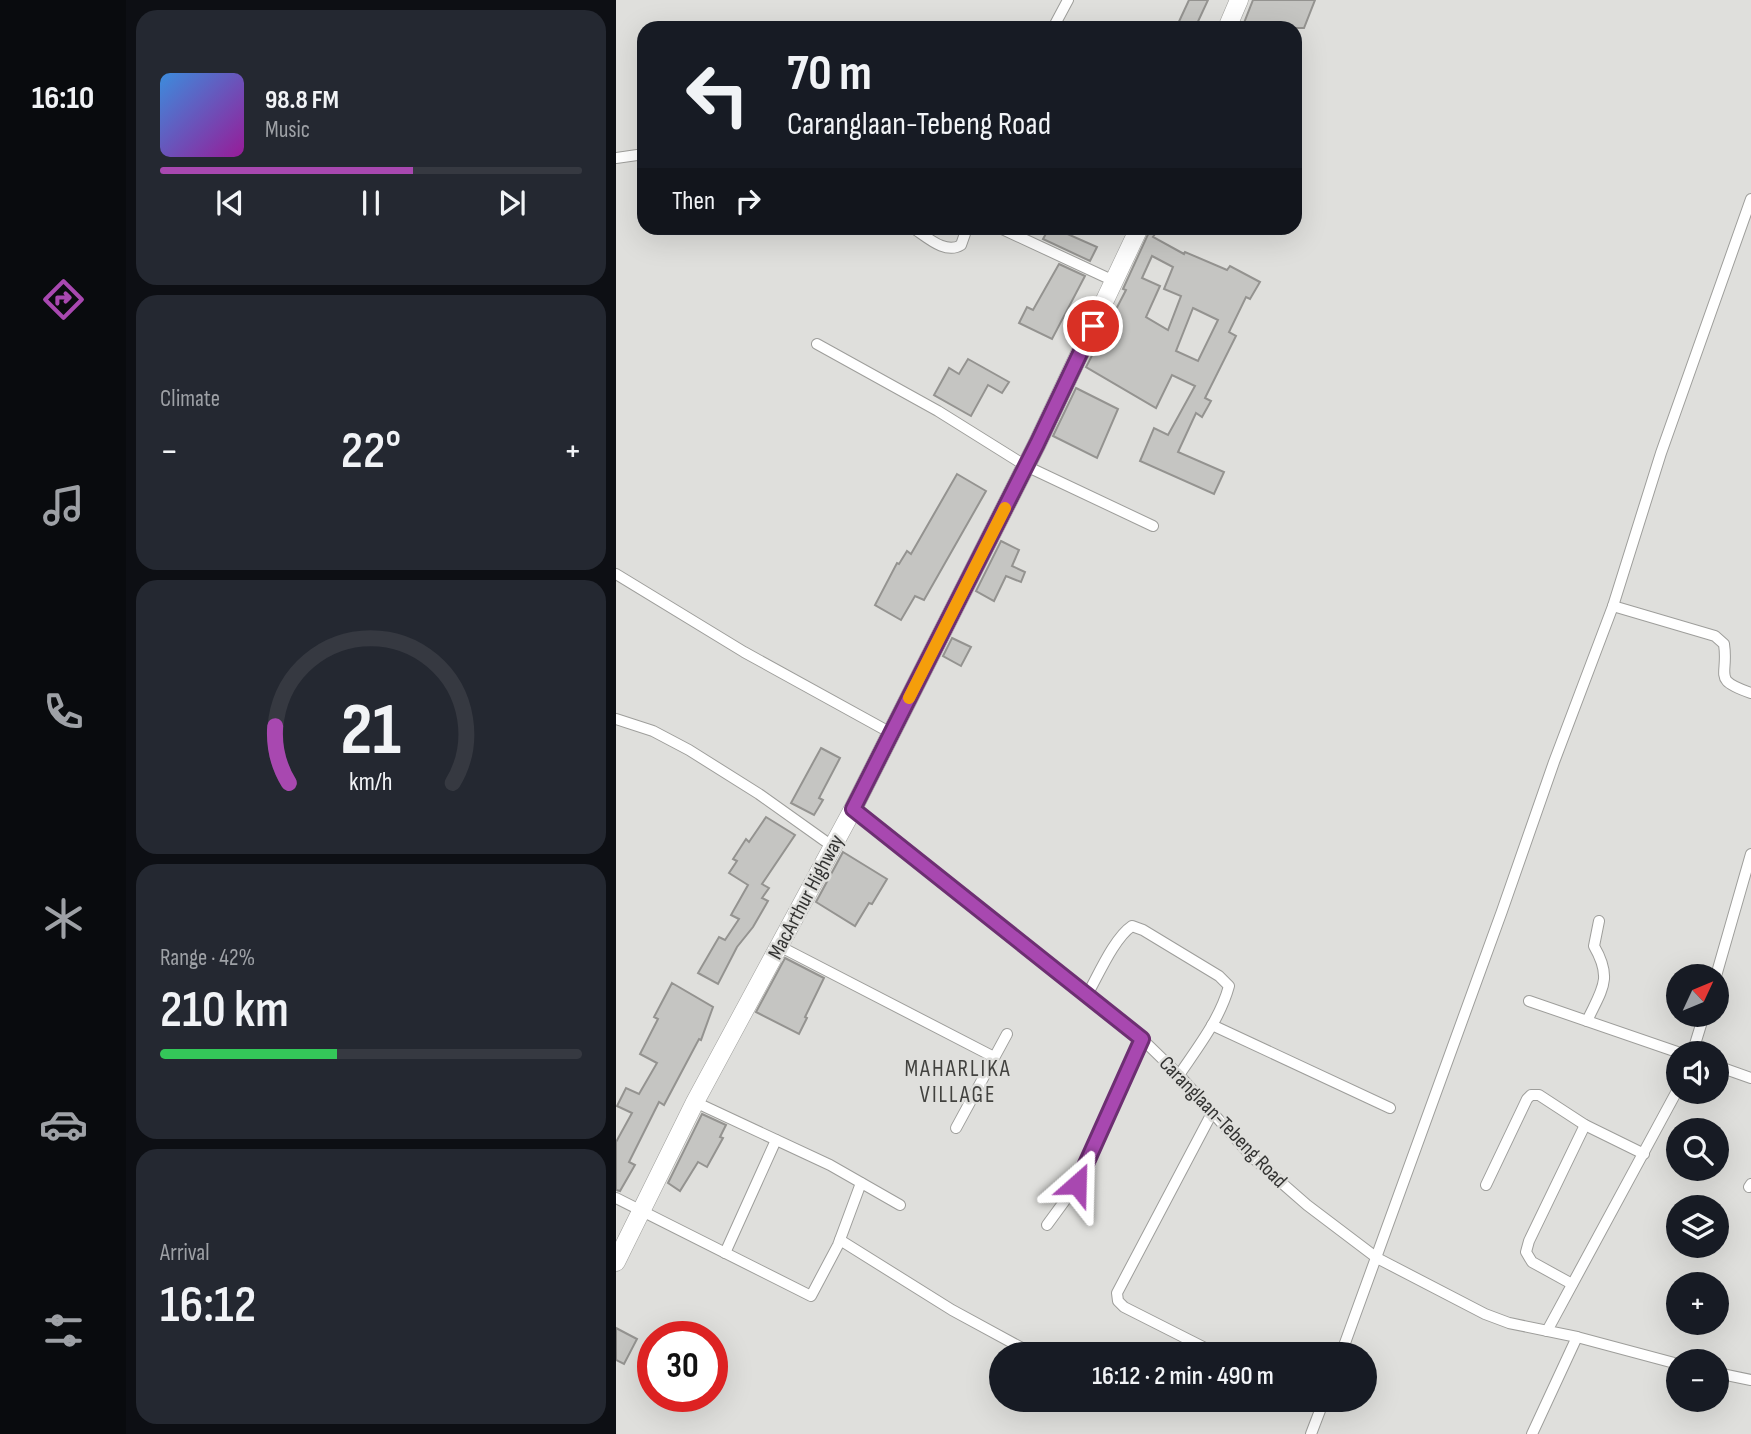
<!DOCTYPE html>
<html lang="en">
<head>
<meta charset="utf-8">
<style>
	body { margin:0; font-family:"Sofia Sans Condensed",sans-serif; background:#242831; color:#f1f3f6; height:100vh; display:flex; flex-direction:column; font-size:26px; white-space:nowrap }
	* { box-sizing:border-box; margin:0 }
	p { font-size:23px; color:#9ea1a6 }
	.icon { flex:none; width:38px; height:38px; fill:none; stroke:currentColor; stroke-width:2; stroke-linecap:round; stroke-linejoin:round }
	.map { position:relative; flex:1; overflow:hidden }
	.details { display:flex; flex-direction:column; gap:10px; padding:10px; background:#0d0f14; width:490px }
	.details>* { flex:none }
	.top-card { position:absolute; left:21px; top:21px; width:665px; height:214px; border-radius:21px; box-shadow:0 7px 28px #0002; background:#171b24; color:#f1f3f6; overflow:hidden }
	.needle { width:46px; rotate:46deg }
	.controls { position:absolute; left:1050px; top:964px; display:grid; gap:14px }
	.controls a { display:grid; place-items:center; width:63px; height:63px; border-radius:50%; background:#171b24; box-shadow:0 7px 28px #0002; font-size:35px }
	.speed { position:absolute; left:21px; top:1321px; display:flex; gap:14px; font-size:35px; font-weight:700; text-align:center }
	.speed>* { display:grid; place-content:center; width:91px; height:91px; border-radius:50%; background:#171b24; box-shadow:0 7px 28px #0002; line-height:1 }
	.speed .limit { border:10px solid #d22; background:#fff; color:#111 }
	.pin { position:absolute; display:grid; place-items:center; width:60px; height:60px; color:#fff; margin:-30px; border:4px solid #fff; border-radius:50%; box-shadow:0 2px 7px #0007 }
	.me { position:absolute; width:77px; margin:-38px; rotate:25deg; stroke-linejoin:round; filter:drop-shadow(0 0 5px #0008) }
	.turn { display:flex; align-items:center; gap:24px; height:147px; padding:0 35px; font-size:32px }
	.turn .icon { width:91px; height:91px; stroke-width:2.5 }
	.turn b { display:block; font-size:49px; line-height:60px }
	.then { display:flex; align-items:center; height:66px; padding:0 35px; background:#0003; gap:14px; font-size:26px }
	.big { font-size:52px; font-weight:600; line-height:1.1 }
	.details .tile { flex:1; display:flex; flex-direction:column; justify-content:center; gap:10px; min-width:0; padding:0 24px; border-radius:21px; background:#242831 }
	.details .dial { align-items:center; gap:0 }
	.dial svg { height:182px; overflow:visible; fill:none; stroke:#363941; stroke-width:7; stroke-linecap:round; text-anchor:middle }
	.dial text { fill:#f1f3f6; stroke:none }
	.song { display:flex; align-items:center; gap:21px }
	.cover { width:84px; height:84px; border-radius:10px; background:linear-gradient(135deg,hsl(210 70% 55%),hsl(300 70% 35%)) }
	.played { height:7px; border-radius:4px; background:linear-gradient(90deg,#a848b0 60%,#363941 60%) }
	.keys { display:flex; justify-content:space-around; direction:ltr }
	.heat { display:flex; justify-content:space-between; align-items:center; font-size:38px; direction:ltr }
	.charge { height:10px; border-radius:5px; background:linear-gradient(90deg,#34c759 42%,#363941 0) }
	.trip { position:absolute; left:373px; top:1342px; width:388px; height:70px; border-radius:35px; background:#171b24; box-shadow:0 7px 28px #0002; font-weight:600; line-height:70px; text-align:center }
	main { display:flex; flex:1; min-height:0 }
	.tab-bar { display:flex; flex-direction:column; width:126px; justify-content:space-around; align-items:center; background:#090b0e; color:#9ea1a6 }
	.tab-bar .icon { width:49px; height:49px }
	.tab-bar .active { color:#a848b0 }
	.tab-bar b { font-size:32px; color:#f1f3f6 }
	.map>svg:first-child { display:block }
	.building { fill:#c5c5c2; stroke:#949390; stroke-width:2; fill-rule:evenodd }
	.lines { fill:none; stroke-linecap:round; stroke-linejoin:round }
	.street-casing { stroke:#9e9e9b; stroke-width:12 }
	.primary-casing { stroke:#9e9e9b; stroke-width:19 }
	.street { stroke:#fff; stroke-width:10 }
	.primary { stroke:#fff; stroke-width:18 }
	.route-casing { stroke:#6d2f72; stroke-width:18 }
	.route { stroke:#a848b0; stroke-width:12 }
	.slow { stroke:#f59e0b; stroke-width:12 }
	.labels { text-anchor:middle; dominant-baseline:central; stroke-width:5; stroke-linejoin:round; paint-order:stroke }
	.street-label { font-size:21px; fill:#333332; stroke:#dfdfdc }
	.neighbourhood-label { font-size:23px; letter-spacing:2px; fill:#42423f; stroke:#dfdfdc }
</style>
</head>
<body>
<main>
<nav class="tab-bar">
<b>16:10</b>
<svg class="icon active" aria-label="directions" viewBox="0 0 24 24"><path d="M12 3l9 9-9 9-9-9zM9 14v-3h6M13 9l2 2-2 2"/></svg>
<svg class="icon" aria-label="music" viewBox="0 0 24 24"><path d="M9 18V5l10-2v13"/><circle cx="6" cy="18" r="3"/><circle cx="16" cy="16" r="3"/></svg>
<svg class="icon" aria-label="phone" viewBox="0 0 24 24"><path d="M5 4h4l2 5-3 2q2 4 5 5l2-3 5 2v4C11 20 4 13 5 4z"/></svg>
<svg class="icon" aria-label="climate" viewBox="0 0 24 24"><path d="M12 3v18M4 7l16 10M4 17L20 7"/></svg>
<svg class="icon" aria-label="car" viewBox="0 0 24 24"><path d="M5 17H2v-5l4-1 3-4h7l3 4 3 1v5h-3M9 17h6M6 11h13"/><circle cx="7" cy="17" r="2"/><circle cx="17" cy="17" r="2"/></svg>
<svg class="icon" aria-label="filters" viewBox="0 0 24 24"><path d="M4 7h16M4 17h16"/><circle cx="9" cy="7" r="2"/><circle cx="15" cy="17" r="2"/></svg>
</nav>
<section class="details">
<div class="tile">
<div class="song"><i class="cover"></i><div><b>98.8 FM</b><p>Music</p></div></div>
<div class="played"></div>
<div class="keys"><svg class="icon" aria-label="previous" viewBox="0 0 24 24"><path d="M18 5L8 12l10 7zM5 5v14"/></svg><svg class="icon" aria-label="pause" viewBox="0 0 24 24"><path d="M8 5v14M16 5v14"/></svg><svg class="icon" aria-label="next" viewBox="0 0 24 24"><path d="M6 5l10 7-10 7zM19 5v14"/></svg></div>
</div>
<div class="tile"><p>Climate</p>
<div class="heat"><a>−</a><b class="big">22°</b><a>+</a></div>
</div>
<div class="tile dial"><svg viewBox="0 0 100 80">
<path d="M14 69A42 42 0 1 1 86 69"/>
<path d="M14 69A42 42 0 0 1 8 44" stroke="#a848b0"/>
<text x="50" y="56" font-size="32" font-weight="700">21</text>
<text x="50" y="72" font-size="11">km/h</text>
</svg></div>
<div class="tile"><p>Range · 42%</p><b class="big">210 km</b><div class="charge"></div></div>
<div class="tile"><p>Arrival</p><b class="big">16:12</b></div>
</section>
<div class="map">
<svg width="1135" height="1434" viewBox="0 0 1135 1434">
	<rect width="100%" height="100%" fill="#dfdfdc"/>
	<g class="building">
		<polygon points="573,0 592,0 579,28 560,28"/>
		<polygon points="637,0 699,0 688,28 626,28"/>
		<polygon points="433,228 438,228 481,247 474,261 427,239"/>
		<path d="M534,230l5,4 -2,3 31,17 1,-2 42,18 3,-4 30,16 -10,17 -4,-2 -17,35 7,4 -31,62 6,3 -9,16 -6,-4 -18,39 46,20 -10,22 -74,-33 14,-33 14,7 27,-49 -23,-11 -16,33 -70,-41 40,-77 -3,-1zM536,256l21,11 -9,22 17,7 -13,34 -22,-13 14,-31 -18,-8zM577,308l25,12 -20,41 -22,-10z"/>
		<polygon points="443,264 469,276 436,339 403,323 411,307 417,310"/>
		<polygon points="352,359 393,382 386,393 372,385 355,416 318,395 333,368 343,374"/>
		<polygon points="460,388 502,409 481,458 437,436"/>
		<polygon points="341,474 370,491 308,600 299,596 285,620 259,605 281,563 283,564 291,551 295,554"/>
		<polygon points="385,541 403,550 396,566 409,572 405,582 390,576 378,601 360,591"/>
		<polygon points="336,638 355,647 345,666 327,656"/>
		<polygon points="205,748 224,758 203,798 207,800 198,815 175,803"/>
		<polygon points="150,817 179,835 146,884 153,888 146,898 152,901 137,927 121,947 102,984 82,973 103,937 109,940 123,919 115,915 132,885 113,873 121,861 117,859 130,839 133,842"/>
		<polygon points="227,852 271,879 256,904 253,903 239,926 200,902"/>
		<polygon points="169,958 208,978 189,1017 191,1018 183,1034 140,1012"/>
		<polygon points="56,983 97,1007 85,1040 83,1039 48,1105 43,1102 13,1162 19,1165 4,1191 0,1190 0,1142 16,1113 1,1106 10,1088 23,1094 41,1063 24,1054 42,1019 38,1017"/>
		<polygon points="86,1114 110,1125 104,1137 107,1138 91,1167 82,1162 64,1191 52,1183"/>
		<polygon points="0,1328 21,1339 8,1364 0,1360"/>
	</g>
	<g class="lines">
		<defs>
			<g id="street">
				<polyline points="437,28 452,0"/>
				<polyline points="0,158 28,154"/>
				<path d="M297,228c13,8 32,27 48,17l6,-17"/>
				<polyline points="384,228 498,281"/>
				<polyline points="201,344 322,411 410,466 537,526"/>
				<polyline points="0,574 128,652 275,733"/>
				<path d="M997,606l102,30 9,8c5,33 -13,35 27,49"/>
				<polyline points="0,719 37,731 73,750 143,794 216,846"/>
				<polyline points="237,809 526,1039 563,1075 636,1157 691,1205 761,1258 869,1314 893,1323 961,1337 1062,1364"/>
				<polyline points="163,946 378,1057"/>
				<polyline points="1100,976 1135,854"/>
				<path d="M471,995c11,-19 27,-57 45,-69l11,4 76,46 10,10c-9,33 -31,61 -50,89"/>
				<polyline points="913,1001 1067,1054"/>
				<path d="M971,1021c15,-32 26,-42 7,-75l5,-25"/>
				<polyline points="596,1025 774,1108"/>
				<polyline points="1076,1054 1088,1015"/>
				<polyline points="1101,1066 1135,1078"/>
				<polyline points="79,1102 214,1165 284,1205"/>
				<polyline points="596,1113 501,1293 502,1301 508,1307 601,1354"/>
				<polyline points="340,1128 391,1034"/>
				<polyline points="870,1185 911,1099 915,1095 923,1095 969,1125 1028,1154"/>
				<polyline points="1133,1187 1135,1184"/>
				<polyline points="0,1198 195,1296 222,1245 245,1183"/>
				<polyline points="431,1225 461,1184 526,1039"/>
				<polyline points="224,1240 336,1310 417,1354"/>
				<polyline points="109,1253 160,1140"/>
				<polyline points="956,1284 916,1262 910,1252 913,1241 969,1125"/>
				<polyline points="931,1331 1062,1089"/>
				<polyline points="725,1354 886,911 938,762 997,606 1045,453 1135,199"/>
				<polyline points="1101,1373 1135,1380"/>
				<polyline points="695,1434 708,1400"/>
				<polyline points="916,1434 961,1337"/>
			</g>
			<g id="primary">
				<polyline points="611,28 623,0"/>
				<polyline points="0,1262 79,1102 237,809 421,444 523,228"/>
			</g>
		</defs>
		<use href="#street" class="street-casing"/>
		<use href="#primary" class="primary-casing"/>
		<use href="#street" class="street"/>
		<use href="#primary" class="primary"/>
	</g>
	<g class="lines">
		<defs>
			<polyline id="route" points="461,1184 526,1039 237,809 421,444 477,326"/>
		</defs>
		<use href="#route" class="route-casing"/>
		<use href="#route" class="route"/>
		<polyline class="slow" points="293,698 389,508"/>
	</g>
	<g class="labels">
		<g class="street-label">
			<text transform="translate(190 897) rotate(-62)">MacArthur Highway</text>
			<text transform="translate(607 1122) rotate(46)">Caranglaan-Tebeng Road</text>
		</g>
		<g class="neighbourhood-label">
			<text x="342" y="1069">MAHARLIKA<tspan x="342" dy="26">VILLAGE</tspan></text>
		</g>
	</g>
</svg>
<div class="controls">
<a><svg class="needle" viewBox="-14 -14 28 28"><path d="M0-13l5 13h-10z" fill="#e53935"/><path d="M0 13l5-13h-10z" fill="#9ea1a6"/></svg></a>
<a><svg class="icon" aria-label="sound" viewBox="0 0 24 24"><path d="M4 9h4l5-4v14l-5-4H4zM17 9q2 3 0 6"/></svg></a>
<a><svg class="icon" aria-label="search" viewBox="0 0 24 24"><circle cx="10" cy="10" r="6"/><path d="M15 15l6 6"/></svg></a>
<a><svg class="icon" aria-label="layers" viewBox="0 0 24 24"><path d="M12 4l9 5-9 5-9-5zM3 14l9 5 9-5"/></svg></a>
<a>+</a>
<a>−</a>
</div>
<div class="speed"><div class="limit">30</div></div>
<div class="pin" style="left:477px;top:326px;background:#d93025"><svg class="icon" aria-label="arrive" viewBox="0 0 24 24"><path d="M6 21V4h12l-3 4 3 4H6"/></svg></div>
<svg class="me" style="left:461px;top:1184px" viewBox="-20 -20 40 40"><path d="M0-17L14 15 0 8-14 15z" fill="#a848b0" stroke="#fff" stroke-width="4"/></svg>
<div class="trip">16:12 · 2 min · 490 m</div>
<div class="top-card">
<div class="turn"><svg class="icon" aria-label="left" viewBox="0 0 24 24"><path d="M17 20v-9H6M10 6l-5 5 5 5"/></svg><div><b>70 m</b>Caranglaan-Tebeng Road</div></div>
<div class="then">Then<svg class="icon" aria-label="right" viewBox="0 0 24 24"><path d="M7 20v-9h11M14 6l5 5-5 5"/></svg></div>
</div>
</div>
</main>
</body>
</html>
